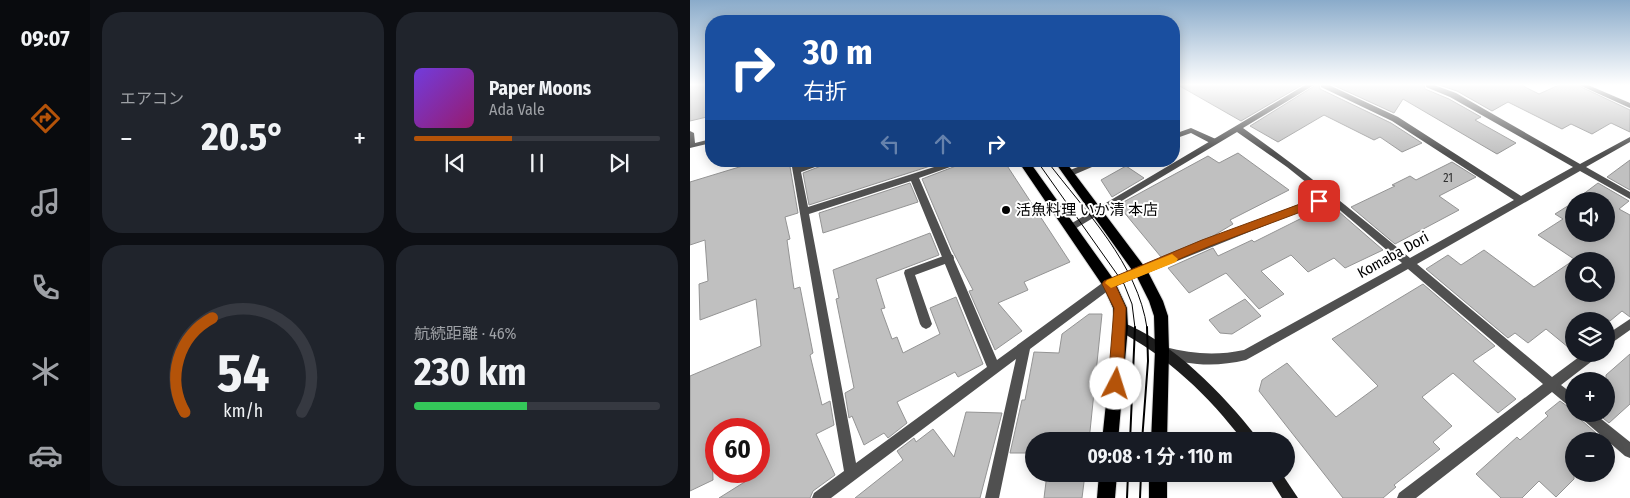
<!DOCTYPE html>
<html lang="ja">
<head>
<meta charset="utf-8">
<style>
	body { margin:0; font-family:"Fira Sans Condensed","Noto Sans JP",sans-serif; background:#20242c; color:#f1f3f6; height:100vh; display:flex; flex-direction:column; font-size:19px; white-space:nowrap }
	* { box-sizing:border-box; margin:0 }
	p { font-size:16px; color:#9ea1a6 }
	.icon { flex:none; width:28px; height:28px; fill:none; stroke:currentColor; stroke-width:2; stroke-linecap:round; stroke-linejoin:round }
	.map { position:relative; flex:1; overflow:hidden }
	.drawer { display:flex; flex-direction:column; gap:12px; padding:12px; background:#0d0f14; width:600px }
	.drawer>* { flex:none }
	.banner { position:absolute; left:15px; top:15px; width:475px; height:152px; border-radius:20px; box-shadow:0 2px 12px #0003; background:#1a4fa0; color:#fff; overflow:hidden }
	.tools { position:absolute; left:875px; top:192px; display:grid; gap:10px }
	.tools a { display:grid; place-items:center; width:50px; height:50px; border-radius:50%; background:#171b24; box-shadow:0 2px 12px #0003; font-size:25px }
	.speed { position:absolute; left:15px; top:418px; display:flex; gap:10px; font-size:25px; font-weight:700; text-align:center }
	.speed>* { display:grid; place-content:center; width:65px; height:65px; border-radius:50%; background:#171b24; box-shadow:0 2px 12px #0003; line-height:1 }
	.speed .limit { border:8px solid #d22; background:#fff; color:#111 }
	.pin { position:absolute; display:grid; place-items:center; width:42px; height:42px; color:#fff; margin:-21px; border-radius:10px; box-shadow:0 2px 8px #0006 }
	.me { position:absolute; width:55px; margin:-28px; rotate:5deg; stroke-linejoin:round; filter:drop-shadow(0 0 4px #0008) }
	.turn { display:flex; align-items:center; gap:18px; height:105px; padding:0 15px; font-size:22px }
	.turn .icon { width:65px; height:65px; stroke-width:2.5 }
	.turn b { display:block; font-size:35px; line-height:42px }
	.lanes { display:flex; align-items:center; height:48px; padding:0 15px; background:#0003; justify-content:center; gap:25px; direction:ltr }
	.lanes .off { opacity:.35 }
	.big { font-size:38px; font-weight:700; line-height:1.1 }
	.drawer .tile { flex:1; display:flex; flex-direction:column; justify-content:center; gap:8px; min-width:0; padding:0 18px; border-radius:20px; background:#20242c }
	.drawer .dial { align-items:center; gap:0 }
	.dial svg { height:130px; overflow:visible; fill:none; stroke:#363941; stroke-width:7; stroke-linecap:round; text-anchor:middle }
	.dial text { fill:#f1f3f6; stroke:none }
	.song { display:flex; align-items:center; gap:15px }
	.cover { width:60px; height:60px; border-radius:8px; background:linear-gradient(135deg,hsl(260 70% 55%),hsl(320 70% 35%)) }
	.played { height:5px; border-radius:2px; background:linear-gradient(90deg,#b45309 40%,#363941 40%) }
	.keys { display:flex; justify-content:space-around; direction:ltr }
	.heat { display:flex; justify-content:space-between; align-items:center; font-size:28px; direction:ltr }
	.charge { height:8px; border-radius:4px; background:linear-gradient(90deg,#34c759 46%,#363941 0) }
	.drawer .tiles { flex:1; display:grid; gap:12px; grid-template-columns:repeat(2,1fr) }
	.trip { position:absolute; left:335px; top:432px; width:270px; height:50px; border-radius:25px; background:#171b24; box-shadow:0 2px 12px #0003; font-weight:700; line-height:50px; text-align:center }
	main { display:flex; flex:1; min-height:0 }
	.menu { display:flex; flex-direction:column; width:90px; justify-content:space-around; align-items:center; background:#090b0e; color:#9ea1a6 }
	.menu .icon { width:35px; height:35px }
	.menu .selected { color:#b45309 }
	.menu b { font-size:22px; color:#f1f3f6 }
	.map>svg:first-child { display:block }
	.building { fill:#c0c0c0; stroke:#949494 }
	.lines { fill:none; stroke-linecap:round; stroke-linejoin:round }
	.primary-casing { stroke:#dbdbdb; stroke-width:2 }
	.lane { fill:#505050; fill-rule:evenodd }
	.street { fill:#505050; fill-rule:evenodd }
	.secondary { fill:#1d1d1d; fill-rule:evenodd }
	.primary { fill:#000; fill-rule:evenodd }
	.tram-far1 { stroke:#000; stroke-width:1 }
	.tram { stroke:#000; stroke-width:2 }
	.route { fill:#b45309; stroke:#753606 }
	.slow { fill:#f59e0b }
	.poi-dot { fill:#000; stroke:#fff; stroke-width:2 }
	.labels { text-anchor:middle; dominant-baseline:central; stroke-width:4; stroke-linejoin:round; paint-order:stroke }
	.number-label { font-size:12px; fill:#303030 }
	.poi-label { font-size:15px; fill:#000; stroke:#fff; text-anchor:start }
	.street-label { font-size:15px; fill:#000; stroke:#fff }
</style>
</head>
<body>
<main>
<nav class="menu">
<b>09:07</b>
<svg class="icon selected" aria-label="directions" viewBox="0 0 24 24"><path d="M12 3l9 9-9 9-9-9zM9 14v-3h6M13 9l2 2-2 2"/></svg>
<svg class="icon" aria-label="music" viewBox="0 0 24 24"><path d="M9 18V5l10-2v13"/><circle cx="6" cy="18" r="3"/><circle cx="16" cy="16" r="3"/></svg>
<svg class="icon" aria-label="phone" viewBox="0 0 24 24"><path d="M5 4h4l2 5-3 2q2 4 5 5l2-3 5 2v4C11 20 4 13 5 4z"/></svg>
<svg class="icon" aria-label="climate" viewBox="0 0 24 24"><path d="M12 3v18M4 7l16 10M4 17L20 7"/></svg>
<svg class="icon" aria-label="car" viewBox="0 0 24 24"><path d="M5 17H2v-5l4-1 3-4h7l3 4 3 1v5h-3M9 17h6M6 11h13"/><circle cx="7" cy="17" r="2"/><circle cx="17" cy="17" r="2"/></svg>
</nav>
<section class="drawer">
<div class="tiles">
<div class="tile"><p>エアコン</p>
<div class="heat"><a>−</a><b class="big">20.5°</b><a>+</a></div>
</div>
<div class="tile">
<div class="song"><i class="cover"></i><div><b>Paper Moons</b><p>Ada Vale</p></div></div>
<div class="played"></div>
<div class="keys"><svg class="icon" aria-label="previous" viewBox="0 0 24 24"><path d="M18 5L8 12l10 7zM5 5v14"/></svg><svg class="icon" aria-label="pause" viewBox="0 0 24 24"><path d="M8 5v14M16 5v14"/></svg><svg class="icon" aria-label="next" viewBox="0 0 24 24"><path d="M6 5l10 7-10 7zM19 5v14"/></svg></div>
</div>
<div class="tile dial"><svg viewBox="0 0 100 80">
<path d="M14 69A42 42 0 1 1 86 69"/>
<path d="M14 69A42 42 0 0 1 31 11" stroke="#b45309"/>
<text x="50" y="56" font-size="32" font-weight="700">54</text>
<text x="50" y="72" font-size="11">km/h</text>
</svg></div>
<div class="tile"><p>航続距離 · 46%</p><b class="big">230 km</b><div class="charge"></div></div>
</div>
</section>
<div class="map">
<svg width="940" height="498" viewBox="0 0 940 498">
	<rect width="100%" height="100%" fill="#fff"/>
	<g class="building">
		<polygon points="0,85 21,85 21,116 0,121"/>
		<polygon points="488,85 612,85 551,121"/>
		<polygon points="626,85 629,85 630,89 701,123 732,143 712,152 690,137 684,140 634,115 588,142 560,126"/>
		<polygon points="643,85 734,85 735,89 759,99 791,117 785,120 826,143 807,154 713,99 704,113"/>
		<polygon points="749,85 831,85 849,94 869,85 887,85 940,110 940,132 921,123 902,134 881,124 872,129 818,102 802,111 767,91"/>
		<polygon points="548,153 599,190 540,220 543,224 523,236 471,257 428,205 518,156 529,163"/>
		<polygon points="940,160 940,190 917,177"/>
		<polygon points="69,161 99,161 108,213 95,217 100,239 97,240 104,289 110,287 123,353 120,355 132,405 140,401 144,425 126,434 145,475 123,491 120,498 29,498 69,473 69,429 26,429 26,450 22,452 23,480 0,491 0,376 71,346 66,299 10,320 9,284 18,281 15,240 0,245 0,182"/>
		<polygon points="144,161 256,161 119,205 113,173"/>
		<polygon points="279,161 314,161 380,262 334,282 338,290 308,303 332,331 305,350 279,291 283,290 262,250 232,179"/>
		<polygon points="762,162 786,177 749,196 769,210 705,244 661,207 705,186 702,185 720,176 726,180"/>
		<polygon points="436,166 454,178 422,197 411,180"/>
		<polygon points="220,183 228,202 133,233 129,213"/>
		<polygon points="908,183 939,201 929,209 940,215 940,317 932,311 920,321 884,321 884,352 856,329 838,343 825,333 818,338 736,269 758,255 771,265 794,250 844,287 884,260 884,294 916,294 916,261 887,261 848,235 873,219 865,214 884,202 884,234 916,234 916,201 884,201"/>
		<polygon points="640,204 693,250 655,268 644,258 618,272 601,255 571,271 594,294 569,309 536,273 499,293 478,268 523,248 528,256 562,240 564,242"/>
		<polygon points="240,233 249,255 186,279 195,308 191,309 202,339 207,337 213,353 250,334 240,308 266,297 293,364 268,377 265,372 207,402 217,423 198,438 194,433 174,445 162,416 159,418 155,393 164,388 146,299 149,298 143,270"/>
		<polygon points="733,284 805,346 783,361 826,399 808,413 763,373 732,397 762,426 743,442 750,449 704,485 706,487 693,498 653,498 569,391 572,380 597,363 646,417 688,386 642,339"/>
		<polygon points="555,299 571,316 542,334 530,333 519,320"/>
		<polygon points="399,314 412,314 399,441 344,441 344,453 320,453 332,400 335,400 344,352 369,353 372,334"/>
		<polygon points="940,354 940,404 919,423 908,414 916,414 916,375"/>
		<polygon points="870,401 884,411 884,414 888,414 890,419 915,441 884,441 884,479 866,497 849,481 832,498 811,498 786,474 827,437 830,440 858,416 855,413"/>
		<polygon points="276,412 312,413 290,498 165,498 213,460 207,451 224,438 226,442 243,429 264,457"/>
		<polygon points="357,474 395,474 392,498 354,498"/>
	</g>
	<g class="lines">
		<defs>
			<g id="primary">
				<polygon points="328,161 339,161 424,280 437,308 438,327 428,441 412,441 424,327 423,308 413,286"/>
				<polygon points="364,161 375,161 457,270 473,301 478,316 479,351 477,441 461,441 465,351 464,316 459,301 447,277"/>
				<polygon points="409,474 427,474 425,498 407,498"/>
				<rect x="459" y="474" width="18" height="24"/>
			</g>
		</defs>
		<use href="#primary" class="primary-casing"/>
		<g class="lane">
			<polygon points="501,128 528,140 529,142 525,144 522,144 501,133 484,139 484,134"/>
			<polygon points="0,131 4,133 5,143 21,139 21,143 0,148"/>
			<polygon points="403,161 416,161 381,176 378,177 374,174 375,172"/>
			<polygon points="259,254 263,255 264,258 263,261 225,275 242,324 240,327 236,329 232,327 230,324 214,273 215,270"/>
		</g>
		<g class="street">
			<path d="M615,85h9l-71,43c58,41 113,85 167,130l104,-58 -122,-79 -71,-34v-2h8l69,32 123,79 52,-29 -123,-70 -24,-10v-2h8l22,8 124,71 50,-27v5l-44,25 44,25v7l-50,-28 -163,93 135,113 31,-23h15l-2,4 -35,27 13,10v14l-4,-2 -18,-15 -136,106h-19l2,-5 144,-109 -135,-115 -162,91c-29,7 -57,6 -85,-4l-2,-4 2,-4 4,-1c27,7 51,9 79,3l158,-87 -74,-63 -215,87 -83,62 -31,149h-14l31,-139 -185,139h-19l2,-5 30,-22 -53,-310h8l1,6 18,-6h14l-31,11 7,35 145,-46h14l-48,17 78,182 108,-79 217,-86 -35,-28 -50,-35 -164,98h-6l-2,-2 2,-2zM221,181l76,186 -131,96 -47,-249z"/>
			<polygon points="889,85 898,85 940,103 940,108"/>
			<polygon points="940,319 940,330 916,347 916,335"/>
			<polygon points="890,414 905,414 940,442 940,458 935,456 891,418"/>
		</g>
		<g class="secondary">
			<path d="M431,322c50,18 103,73 135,114l2,5h-15c-34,-45 -76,-85 -126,-111l-2,-3 2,-3z"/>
			<polygon points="577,474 592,474 608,498 592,498"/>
		</g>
		<use href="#primary" class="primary"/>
		<g class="tram-far1">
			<polyline points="347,161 434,284 442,304 445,328"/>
			<path d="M357,161c38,50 91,103 100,167"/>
		</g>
		<g class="tram">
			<polyline points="440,441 445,327"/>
			<polyline points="452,441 458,361 457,327"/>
			<polyline points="437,498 438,474"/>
			<polyline points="450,498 451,474"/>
		</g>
	</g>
	<linearGradient id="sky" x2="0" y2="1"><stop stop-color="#8aabca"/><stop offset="0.55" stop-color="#fff"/><stop offset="1" stop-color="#fff" stop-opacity="0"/></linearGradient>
	<rect width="940" height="154" fill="url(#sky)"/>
	<polygon class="route" points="629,197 632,198 632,204 520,246 426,286 436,308 433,384 430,389 426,391 421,389 418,384 424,308 412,284 414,281 512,240"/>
	<polygon class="slow" points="482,254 488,259 486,262 421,288 415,283 417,280"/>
	<circle class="poi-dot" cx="316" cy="210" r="5"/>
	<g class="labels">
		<g class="number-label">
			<text x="758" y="178">21</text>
		</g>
		<g class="poi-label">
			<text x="326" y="210">活魚料理 いか清 本店</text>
		</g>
		<g class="street-label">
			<text transform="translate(703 255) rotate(-29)">Komaba Dori</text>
		</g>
	</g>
</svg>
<div class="tools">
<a><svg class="icon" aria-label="sound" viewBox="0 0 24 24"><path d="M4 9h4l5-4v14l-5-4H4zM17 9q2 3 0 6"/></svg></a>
<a><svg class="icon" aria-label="search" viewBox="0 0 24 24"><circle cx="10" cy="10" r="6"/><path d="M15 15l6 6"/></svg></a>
<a><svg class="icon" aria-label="layers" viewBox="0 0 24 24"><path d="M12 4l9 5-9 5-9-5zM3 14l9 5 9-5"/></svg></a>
<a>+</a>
<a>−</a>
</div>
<div class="speed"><div class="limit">60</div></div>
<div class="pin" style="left:629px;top:201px;background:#d93025"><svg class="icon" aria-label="arrive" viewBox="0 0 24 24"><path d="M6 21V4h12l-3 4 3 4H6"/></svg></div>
<svg class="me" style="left:426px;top:384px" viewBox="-20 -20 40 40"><circle r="19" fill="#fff"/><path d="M0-13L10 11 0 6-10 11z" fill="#b45309"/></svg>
<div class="trip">09:08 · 1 分 · 110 m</div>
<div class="banner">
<div class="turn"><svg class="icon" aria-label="right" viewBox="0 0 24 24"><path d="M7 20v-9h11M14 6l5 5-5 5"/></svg><div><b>30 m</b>右折</div></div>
<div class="lanes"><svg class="icon off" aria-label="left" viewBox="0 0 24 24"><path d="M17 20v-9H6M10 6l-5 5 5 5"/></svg><svg class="icon off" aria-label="ahead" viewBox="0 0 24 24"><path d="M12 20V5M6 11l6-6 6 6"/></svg><svg class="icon" aria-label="right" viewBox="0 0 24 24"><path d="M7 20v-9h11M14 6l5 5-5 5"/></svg></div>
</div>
</div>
</main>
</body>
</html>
